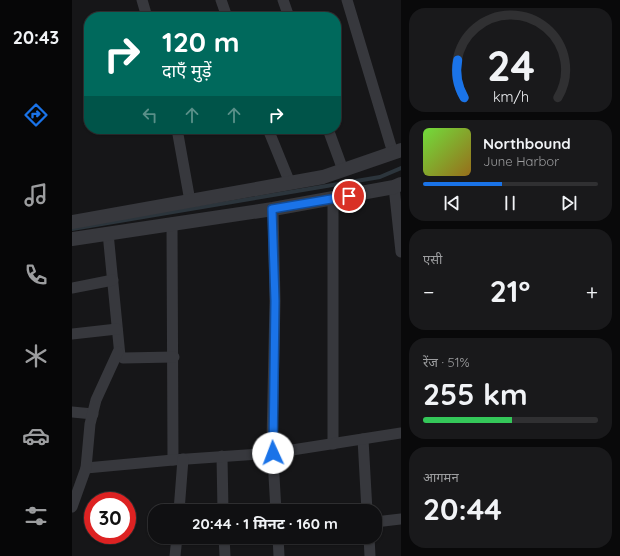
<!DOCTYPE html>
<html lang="hi">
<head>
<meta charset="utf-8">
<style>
	body { margin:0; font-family:Quicksand,"Noto Sans Devanagari",sans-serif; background:#19191b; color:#f1f3f6; height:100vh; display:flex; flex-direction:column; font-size:15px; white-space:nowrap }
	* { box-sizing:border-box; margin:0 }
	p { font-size:13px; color:#9c9d9f }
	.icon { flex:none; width:22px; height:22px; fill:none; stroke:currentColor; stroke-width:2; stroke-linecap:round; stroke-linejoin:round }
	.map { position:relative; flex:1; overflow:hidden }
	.side { display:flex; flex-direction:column; gap:8px; padding:8px; background:#09090a; width:219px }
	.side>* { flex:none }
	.banner { position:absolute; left:12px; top:12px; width:257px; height:122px; border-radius:16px; box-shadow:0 1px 3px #0004,0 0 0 1px #303032; background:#00695c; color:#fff; overflow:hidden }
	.speed { position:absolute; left:12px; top:492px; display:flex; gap:8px; font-size:20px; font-weight:700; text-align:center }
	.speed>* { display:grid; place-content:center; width:52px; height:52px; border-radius:50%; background:#101012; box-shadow:0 1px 3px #0004,0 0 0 1px #303032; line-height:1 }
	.speed .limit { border:6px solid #d22; background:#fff; color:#111 }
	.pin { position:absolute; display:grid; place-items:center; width:34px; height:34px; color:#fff; margin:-17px; border:2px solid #fff; border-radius:50%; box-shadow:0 1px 4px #0007 }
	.me { position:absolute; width:44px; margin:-22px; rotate:358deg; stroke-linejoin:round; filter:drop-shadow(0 0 3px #0008) }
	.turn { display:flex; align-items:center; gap:14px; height:84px; padding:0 12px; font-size:18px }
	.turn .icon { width:52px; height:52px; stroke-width:2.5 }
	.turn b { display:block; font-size:28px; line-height:34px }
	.lanes { display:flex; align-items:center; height:38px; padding:0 12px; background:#0003; justify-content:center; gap:20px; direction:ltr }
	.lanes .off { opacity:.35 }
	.big { font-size:30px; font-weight:700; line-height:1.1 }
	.side .widget { flex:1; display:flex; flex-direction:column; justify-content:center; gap:6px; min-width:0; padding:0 14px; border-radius:16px; background:#19191b }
	.side .dial { align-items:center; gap:0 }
	.dial svg { height:104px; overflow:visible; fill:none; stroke:#303032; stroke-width:7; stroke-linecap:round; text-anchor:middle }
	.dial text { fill:#f1f3f6; stroke:none }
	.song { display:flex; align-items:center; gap:12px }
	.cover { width:48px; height:48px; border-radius:6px; background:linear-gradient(135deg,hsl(100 70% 55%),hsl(40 70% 35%)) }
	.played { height:4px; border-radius:2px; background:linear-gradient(90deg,#1a73e8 45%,#303032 45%) }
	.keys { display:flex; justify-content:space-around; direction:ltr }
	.heat { display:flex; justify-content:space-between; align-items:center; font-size:22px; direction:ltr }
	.charge { height:6px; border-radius:3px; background:linear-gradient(90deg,#34c759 51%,#303032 0) }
	.trip { position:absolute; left:76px; top:504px; width:234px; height:40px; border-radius:16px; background:#101012; box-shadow:0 1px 3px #0004,0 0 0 1px #303032; font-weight:700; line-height:40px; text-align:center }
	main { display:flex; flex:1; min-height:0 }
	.tabs { display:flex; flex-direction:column; width:72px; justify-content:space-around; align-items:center; background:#060607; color:#9c9d9f }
	.tabs .icon { width:28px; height:28px }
	.tabs .on { color:#1a73e8 }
	.tabs b { font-size:18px; color:#f1f3f6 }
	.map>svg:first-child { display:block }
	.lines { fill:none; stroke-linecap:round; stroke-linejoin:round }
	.stream { stroke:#2c353c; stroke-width:4 }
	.minor { stroke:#37383d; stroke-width:11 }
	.tertiary { stroke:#37383d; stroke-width:14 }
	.route-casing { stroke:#114b97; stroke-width:10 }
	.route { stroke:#1a73e8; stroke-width:7 }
</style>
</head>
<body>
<main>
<nav class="tabs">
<b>20:43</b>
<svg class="icon on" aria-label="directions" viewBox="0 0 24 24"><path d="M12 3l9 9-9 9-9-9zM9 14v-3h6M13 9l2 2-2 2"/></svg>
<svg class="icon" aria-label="music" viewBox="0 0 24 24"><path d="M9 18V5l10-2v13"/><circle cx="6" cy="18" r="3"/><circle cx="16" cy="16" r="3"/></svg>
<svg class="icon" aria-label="phone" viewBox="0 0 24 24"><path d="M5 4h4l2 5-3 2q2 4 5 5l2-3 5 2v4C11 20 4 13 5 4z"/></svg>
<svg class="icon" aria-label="climate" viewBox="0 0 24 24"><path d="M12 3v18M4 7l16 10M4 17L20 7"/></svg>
<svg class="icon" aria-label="car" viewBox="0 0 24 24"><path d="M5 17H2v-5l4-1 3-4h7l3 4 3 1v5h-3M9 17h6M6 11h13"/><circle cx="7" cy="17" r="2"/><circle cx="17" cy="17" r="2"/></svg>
<svg class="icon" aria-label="filters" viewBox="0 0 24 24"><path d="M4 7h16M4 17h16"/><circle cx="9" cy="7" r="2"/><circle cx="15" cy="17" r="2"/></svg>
</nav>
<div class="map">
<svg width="329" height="556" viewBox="0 0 329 556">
	<rect width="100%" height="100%" fill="#161618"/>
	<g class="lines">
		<polyline class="stream" points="0,229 308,177 329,168"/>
		<g class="minor">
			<polyline points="70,0 75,17"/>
			<polyline points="149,0 155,17"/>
			<polyline points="211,0 217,17"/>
			<polyline points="275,0 321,153"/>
			<polyline points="105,129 118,201"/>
			<polyline points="196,129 218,183"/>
			<polyline points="256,129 271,170"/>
			<polyline points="322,187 329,252"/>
			<polyline points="201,209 203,301 200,441 204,511"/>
			<polyline points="100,223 101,460"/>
			<polyline points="36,233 48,356 51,358 102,357"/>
			<polyline points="0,288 41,280"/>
			<polyline points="0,334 45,329"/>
			<polyline points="0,412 21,414"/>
			<polyline points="291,439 295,511"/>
			<polyline points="261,444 261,199"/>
			<polyline points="150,456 151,511"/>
			<polyline points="14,468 101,460 201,453 329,433"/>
			<polyline points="0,507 14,468 18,424 24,400 46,352"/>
			<polyline points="107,511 111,459"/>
			<polyline points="303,522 329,519"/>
			<polyline points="152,537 153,556"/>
			<polyline points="206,537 207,556"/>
			<polyline points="297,537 298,556"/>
			<polyline points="103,556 105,537"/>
		</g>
		<g class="tertiary">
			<polyline points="0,222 251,177 329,150"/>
			<polyline points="0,239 201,209 322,187 329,184"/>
		</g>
	</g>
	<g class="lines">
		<defs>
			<polyline id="route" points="201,453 203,301 200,209 277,196"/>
		</defs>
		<use href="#route" class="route-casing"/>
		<use href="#route" class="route"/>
	</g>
</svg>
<div class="speed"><div class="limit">30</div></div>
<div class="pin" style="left:277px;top:196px;background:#d93025"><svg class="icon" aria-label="arrive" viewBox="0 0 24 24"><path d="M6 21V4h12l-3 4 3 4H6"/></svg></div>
<svg class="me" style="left:201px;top:453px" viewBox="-20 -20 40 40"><circle r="19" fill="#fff"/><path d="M0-13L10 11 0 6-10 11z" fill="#1a73e8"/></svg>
<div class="trip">20:44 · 1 मिनट · 160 m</div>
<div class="banner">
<div class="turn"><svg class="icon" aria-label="right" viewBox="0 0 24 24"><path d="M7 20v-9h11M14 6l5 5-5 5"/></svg><div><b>120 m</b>दाएँ मुड़ें</div></div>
<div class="lanes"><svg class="icon off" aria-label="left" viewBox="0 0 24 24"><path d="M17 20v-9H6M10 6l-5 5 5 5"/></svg><svg class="icon off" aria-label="ahead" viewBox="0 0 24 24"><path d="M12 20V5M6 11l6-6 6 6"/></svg><svg class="icon off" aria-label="ahead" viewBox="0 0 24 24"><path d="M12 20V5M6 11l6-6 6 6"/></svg><svg class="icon" aria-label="right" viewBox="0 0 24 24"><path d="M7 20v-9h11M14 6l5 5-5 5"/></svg></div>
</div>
</div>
<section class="side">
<div class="widget dial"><svg viewBox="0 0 100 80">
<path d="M14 69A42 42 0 1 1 86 69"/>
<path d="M14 69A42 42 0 0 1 9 40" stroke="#1a73e8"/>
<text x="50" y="56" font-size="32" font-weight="700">24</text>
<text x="50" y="72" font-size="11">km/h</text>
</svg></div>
<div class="widget">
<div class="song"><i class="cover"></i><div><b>Northbound</b><p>June Harbor</p></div></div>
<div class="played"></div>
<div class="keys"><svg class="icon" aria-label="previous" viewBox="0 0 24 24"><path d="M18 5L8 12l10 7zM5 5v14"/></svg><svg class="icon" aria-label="pause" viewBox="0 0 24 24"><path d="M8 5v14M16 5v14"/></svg><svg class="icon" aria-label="next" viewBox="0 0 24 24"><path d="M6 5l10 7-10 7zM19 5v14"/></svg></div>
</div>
<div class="widget"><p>एसी</p>
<div class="heat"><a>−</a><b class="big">21°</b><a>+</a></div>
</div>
<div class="widget"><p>रेंज · 51%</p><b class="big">255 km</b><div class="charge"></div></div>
<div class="widget"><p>आगमन</p><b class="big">20:44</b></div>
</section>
</main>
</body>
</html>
